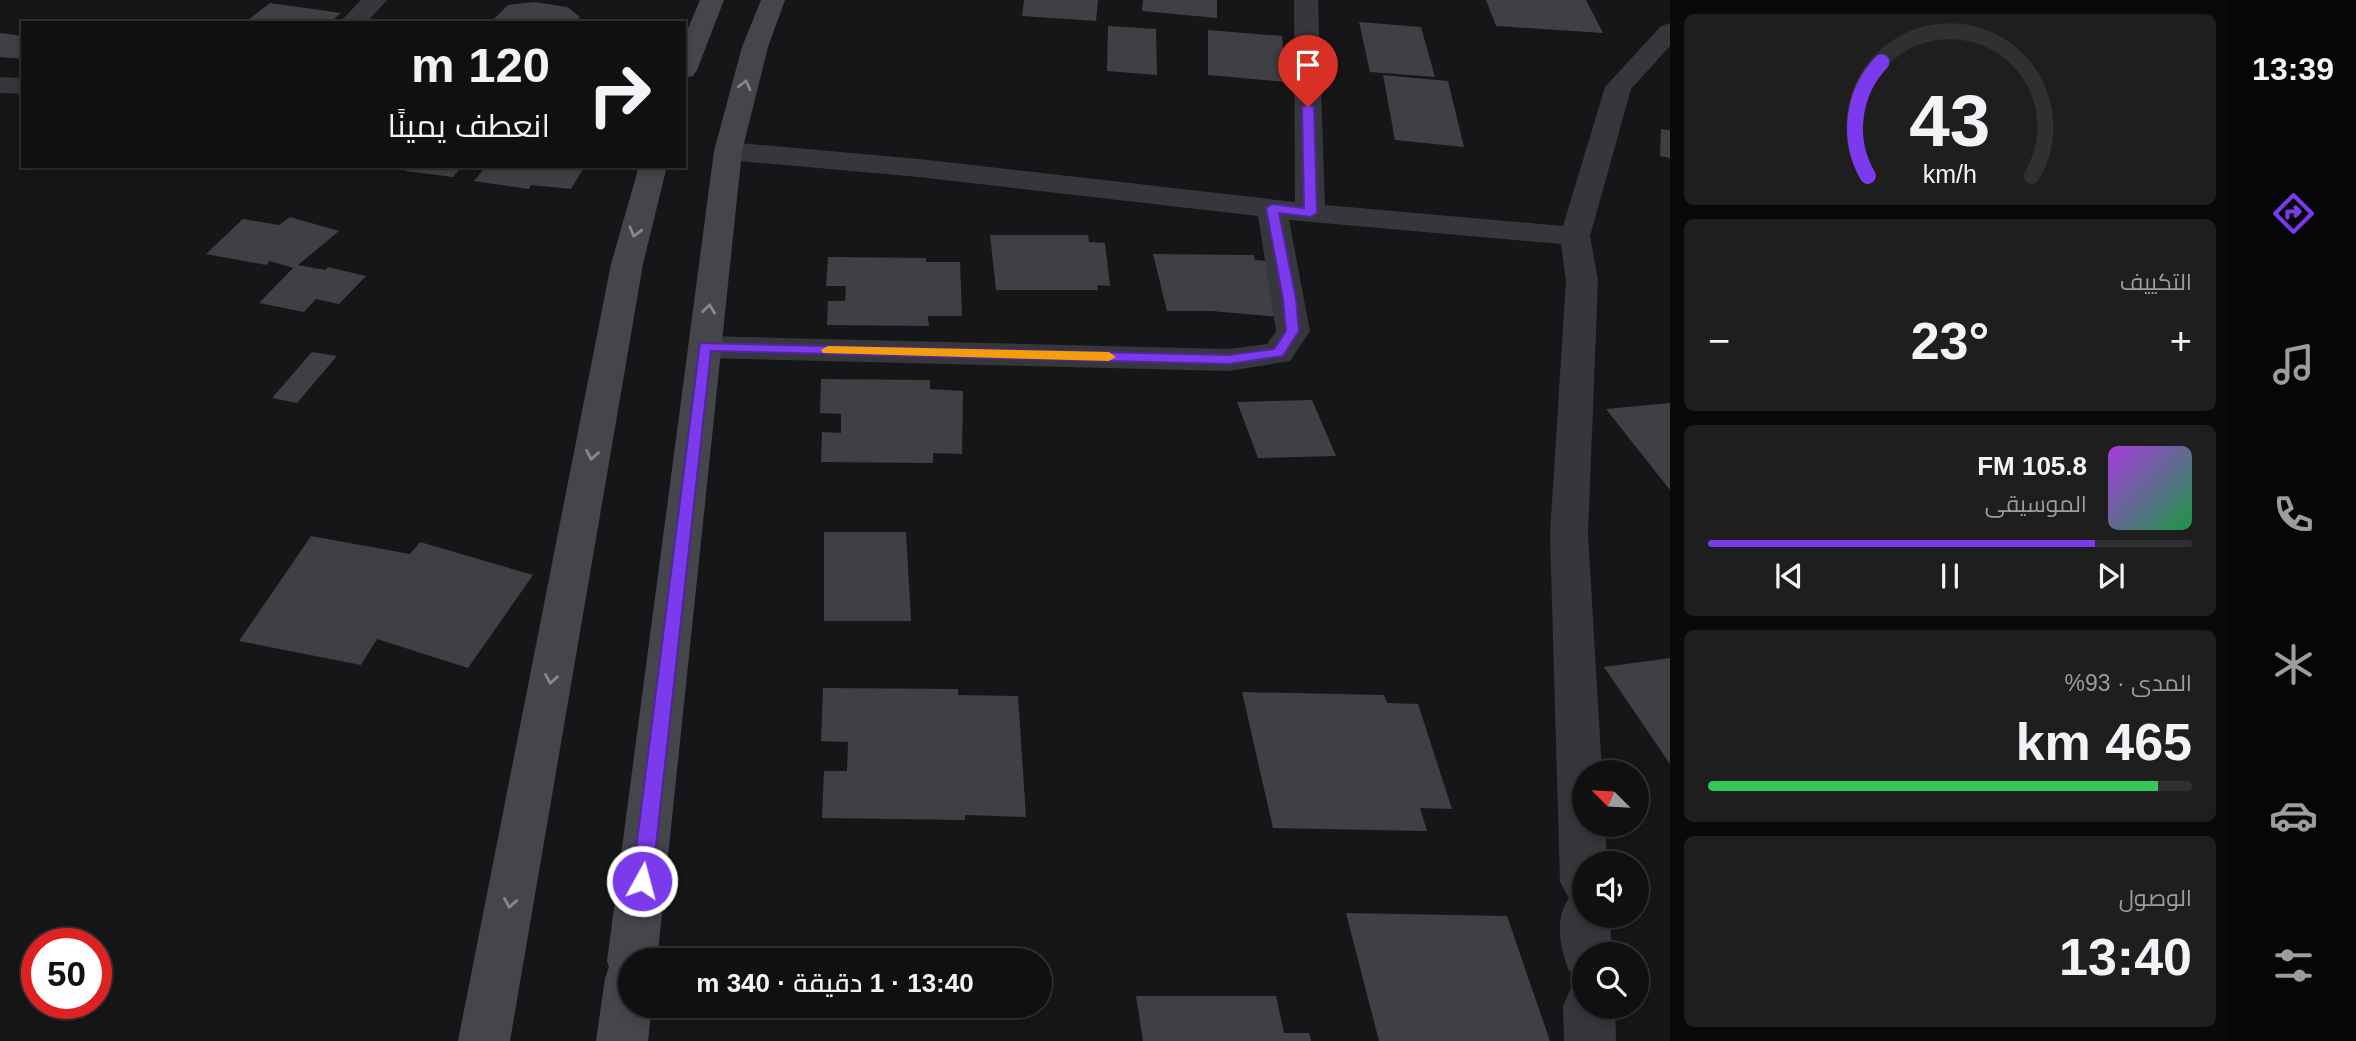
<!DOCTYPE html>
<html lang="ar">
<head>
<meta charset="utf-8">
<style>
	body { margin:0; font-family:Arial,Cairo,sans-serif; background:#1e1e1f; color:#f1f3f6; direction:rtl; height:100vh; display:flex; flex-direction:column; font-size:26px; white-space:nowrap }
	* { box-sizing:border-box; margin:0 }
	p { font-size:23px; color:#9c9d9f }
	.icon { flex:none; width:38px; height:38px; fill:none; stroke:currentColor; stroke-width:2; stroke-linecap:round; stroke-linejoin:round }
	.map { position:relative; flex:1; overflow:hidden; direction:ltr }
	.panel { display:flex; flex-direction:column; gap:14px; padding:14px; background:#090909; width:560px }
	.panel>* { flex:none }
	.banner { position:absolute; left:21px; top:21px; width:665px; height:147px; border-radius:0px; box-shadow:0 4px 10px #0003,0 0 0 2px #303031; direction:rtl; background:#101011; color:#f1f3f6; overflow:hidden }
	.needle { width:46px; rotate:294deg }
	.tools { position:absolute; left:1572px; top:760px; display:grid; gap:14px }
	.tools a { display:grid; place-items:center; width:77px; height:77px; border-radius:50%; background:#101011; box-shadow:0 4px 10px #0003,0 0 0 2px #303031; font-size:35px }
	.speed { position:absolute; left:21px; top:928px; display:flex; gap:14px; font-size:35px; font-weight:700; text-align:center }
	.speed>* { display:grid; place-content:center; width:91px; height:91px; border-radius:50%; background:#101011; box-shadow:0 4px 10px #0003,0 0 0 2px #303031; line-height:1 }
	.speed .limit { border:10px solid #d22; background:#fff; color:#111 }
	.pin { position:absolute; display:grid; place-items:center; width:60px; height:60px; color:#fff; margin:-72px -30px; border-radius:50% 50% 50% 0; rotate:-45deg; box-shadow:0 0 7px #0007 }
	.pin .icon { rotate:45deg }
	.me { position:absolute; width:77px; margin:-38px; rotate:7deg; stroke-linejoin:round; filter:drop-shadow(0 0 5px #0008) }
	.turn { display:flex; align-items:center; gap:24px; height:147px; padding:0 21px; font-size:32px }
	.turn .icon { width:91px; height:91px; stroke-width:2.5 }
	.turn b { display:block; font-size:49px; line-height:60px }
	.big { font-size:52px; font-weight:600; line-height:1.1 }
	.panel .card { flex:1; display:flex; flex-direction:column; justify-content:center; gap:10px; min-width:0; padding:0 24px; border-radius:10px; background:#1e1e1f }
	.panel .dial { align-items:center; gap:0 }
	.dial svg { height:182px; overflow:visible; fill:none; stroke:#303031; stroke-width:7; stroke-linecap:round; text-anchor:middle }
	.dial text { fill:#f1f3f6; stroke:none }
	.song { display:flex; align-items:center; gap:21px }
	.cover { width:84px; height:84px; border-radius:10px; background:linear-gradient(135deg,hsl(280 70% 55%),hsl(140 70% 35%)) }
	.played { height:7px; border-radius:4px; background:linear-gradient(90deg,#7c3aed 80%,#303031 80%) }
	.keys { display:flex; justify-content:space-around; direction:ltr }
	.heat { display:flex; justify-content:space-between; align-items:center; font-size:38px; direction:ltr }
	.charge { height:10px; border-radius:5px; background:linear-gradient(90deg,#34c759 93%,#303031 0) }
	.trip { position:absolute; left:618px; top:948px; width:434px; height:70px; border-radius:35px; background:#101011; box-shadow:0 4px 10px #0003,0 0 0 2px #303031; font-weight:600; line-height:70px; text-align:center; direction:rtl }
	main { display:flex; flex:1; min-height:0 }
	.menu { display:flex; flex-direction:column; width:126px; justify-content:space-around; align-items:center; background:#060607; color:#9c9d9f }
	.menu .icon { width:49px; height:49px }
	.menu .active { color:#7c3aed }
	.menu b { font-size:32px; color:#f1f3f6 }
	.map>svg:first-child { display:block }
	.building { fill:#403f44 }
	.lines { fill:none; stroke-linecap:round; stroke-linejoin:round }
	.street { fill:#36373c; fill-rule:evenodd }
	.secondary { fill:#45454c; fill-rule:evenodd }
	.oneway { stroke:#858792 }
	.route { fill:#7c3aed; stroke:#51269a; stroke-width:2 }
	.slow { fill:#f59e0b }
</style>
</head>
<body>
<main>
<nav class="menu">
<b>13:39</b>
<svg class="icon active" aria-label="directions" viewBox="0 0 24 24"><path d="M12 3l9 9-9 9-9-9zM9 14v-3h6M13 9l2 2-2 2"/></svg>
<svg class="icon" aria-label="music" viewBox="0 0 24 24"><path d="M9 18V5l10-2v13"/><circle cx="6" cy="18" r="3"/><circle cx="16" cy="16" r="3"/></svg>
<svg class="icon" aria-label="phone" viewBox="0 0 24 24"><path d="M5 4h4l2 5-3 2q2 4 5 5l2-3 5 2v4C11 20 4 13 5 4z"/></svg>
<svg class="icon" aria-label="climate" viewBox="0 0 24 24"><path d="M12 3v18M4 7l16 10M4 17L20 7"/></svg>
<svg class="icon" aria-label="car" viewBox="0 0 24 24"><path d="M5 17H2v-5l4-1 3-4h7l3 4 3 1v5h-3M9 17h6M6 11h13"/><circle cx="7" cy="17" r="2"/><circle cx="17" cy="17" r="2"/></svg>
<svg class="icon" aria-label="filters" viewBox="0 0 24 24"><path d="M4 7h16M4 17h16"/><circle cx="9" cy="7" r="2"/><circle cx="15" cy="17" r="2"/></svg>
</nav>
<section class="panel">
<div class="card dial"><svg viewBox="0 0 100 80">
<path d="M14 69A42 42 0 1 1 86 69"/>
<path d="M14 69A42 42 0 0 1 20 19" stroke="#7c3aed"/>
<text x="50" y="56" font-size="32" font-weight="700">43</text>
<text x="50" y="72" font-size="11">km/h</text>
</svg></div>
<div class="card"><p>التكييف</p>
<div class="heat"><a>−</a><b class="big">23°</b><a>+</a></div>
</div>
<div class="card">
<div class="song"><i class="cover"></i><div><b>105.8 FM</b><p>الموسيقى</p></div></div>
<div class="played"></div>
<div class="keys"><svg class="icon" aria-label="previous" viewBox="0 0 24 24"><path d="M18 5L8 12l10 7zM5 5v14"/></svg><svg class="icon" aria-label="pause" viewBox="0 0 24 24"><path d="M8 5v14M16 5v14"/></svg><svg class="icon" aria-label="next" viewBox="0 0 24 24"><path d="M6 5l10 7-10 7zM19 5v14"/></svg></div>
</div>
<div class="card"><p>المدى · 93%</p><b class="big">465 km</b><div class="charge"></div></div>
<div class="card"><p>الوصول</p><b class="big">13:40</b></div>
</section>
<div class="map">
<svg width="1670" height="1041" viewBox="0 0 1670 1041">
	<rect width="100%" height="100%" fill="#161517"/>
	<g class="building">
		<polygon points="1024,0 1098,0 1096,21 1022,16"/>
		<polygon points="1143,0 1217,0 1217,18 1142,11"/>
		<polygon points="1486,0 1586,0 1603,33 1496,26"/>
		<polygon points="534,2 567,7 580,17 575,23 490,23 508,5"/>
		<polygon points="270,3 341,13 329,23 244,23"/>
		<polygon points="1359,22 1421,27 1435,77 1370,72"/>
		<polygon points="1108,26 1156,29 1157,75 1107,71"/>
		<polygon points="1208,30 1282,36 1286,82 1208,75"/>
		<polygon points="0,33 23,36 23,59 0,57"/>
		<polygon points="1383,75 1448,81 1464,147 1395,140"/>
		<polygon points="1661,129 1670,130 1670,158 1660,156"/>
		<polygon points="393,166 462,166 453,177 405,171 406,170"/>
		<polygon points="486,166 585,166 571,189 531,185 529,189 474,181"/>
		<polygon points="290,217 339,231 298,265 325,270 328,267 366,276 339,304 316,299 304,312 259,303 293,268 270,261 266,265 206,254 243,219 279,225"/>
		<polygon points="990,235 1088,235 1089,242 1105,243 1110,286 1097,285 1098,290 996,290"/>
		<polygon points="1153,254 1254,255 1255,260 1283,262 1292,318 1211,311 1167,311"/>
		<polygon points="828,257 926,258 926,262 960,262 962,316 928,316 929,326 827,325 828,301 845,301 846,286 826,286"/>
		<polygon points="312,352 337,356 297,403 272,398"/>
		<polygon points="821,379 930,380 930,389 963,391 962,454 933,453 933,463 821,462 822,432 841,433 841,414 820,413"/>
		<polygon points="1312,400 1336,456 1258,458 1237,402"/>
		<polygon points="1670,403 1670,490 1606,409"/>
		<polygon points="824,532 906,532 911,621 824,621"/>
		<polygon points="311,536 410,554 420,542 533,575 468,668 377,639 361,665 239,641"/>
		<polygon points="1670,658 1670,764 1604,667"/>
		<polygon points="823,688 958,689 958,695 1018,696 1026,817 965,815 965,820 822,818 824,771 847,771 848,742 821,741"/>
		<polygon points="1242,692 1384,695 1387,703 1418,704 1452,809 1420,808 1427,831 1273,828"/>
		<polygon points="1346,913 1507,916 1550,1041 1379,1041"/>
		<polygon points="1136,996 1276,996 1284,1033 1309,1033 1311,1041 1143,1041"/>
	</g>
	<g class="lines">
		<g class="street">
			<polygon points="361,0 387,0 366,23 339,23"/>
			<path d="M1294,0h24l7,205 238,21 42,-139 56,-61 9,-3v23l-39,43 -41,147 8,44 -10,254 14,238h-18v52h21l2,39h-23v52h26l2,39h-28v22l-15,-5c-9,-22 -15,-53 0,-73l-9,-16 -10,-348 16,-254 -5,-36 -272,-24 21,111 -20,30 -61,10 -524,-13 -12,-3 -5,-8 5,-8 12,-3 524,13 38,-5 9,-13 -18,-115 -339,-39 -191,-17 -10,-3 -4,-6 4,-6 10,-3 191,17 376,43z"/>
			<polygon points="0,77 23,78 23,94 0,93"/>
			<polygon points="1584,983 1584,1006 1615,1006 1616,1041 1564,1041 1563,1006 1571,988"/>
		</g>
		<g class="secondary">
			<polygon points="700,0 724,0 697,70 693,76 684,78 684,38"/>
			<polygon points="761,0 785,0 768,47 742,151 657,961 630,961 630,1006 652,1006 648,1041 596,1041 605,978 609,967 607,961 714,151 742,47"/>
			<polygon points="639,166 667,166 643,264 510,1041 458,1041 611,264"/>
		</g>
	</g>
	<defs><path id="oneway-chevron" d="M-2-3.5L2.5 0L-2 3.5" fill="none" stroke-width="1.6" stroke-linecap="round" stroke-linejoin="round" transform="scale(1.75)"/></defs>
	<g class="oneway">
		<use href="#oneway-chevron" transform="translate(745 85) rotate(-76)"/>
		<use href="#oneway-chevron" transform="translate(635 232) rotate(105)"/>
		<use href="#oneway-chevron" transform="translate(709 309) rotate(-83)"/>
		<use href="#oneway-chevron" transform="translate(592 455) rotate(100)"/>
		<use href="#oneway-chevron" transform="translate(551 679) rotate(100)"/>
		<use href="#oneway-chevron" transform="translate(510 903) rotate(100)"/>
	</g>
	<polygon class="route" points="1308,104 1314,107 1317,213 1310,217 1279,213 1296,299 1299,331 1283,356 1229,364 711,351 652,881 649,887 642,890 634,887 632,881 700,343 1229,355 1274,349 1286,331 1283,299 1266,208 1272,204 1304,208 1302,107"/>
	<polygon class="slow" points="828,346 1109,352 1116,357 1109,361 823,353 821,350"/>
</svg>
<div class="tools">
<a><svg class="needle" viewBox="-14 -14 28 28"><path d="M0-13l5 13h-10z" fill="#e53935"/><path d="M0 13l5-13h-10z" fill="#9c9d9f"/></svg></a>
<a><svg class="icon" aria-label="sound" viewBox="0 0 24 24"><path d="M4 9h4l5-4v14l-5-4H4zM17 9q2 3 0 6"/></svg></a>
<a><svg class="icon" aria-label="search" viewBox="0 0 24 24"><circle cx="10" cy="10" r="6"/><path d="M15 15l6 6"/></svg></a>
</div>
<div class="speed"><div class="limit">50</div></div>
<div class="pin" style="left:1308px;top:107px;background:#d93025"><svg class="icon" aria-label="arrive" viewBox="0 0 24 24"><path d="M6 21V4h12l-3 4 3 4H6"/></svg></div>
<svg class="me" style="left:642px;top:881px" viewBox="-20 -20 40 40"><circle r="17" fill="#7c3aed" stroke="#fff" stroke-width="3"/><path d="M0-11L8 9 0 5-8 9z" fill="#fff"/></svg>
<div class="trip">13:40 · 1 دقيقة · 340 m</div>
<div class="banner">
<div class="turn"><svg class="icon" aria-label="right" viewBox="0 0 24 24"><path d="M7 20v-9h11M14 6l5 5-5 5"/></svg><div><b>120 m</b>انعطف يمينًا</div></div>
</div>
</div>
</main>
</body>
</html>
